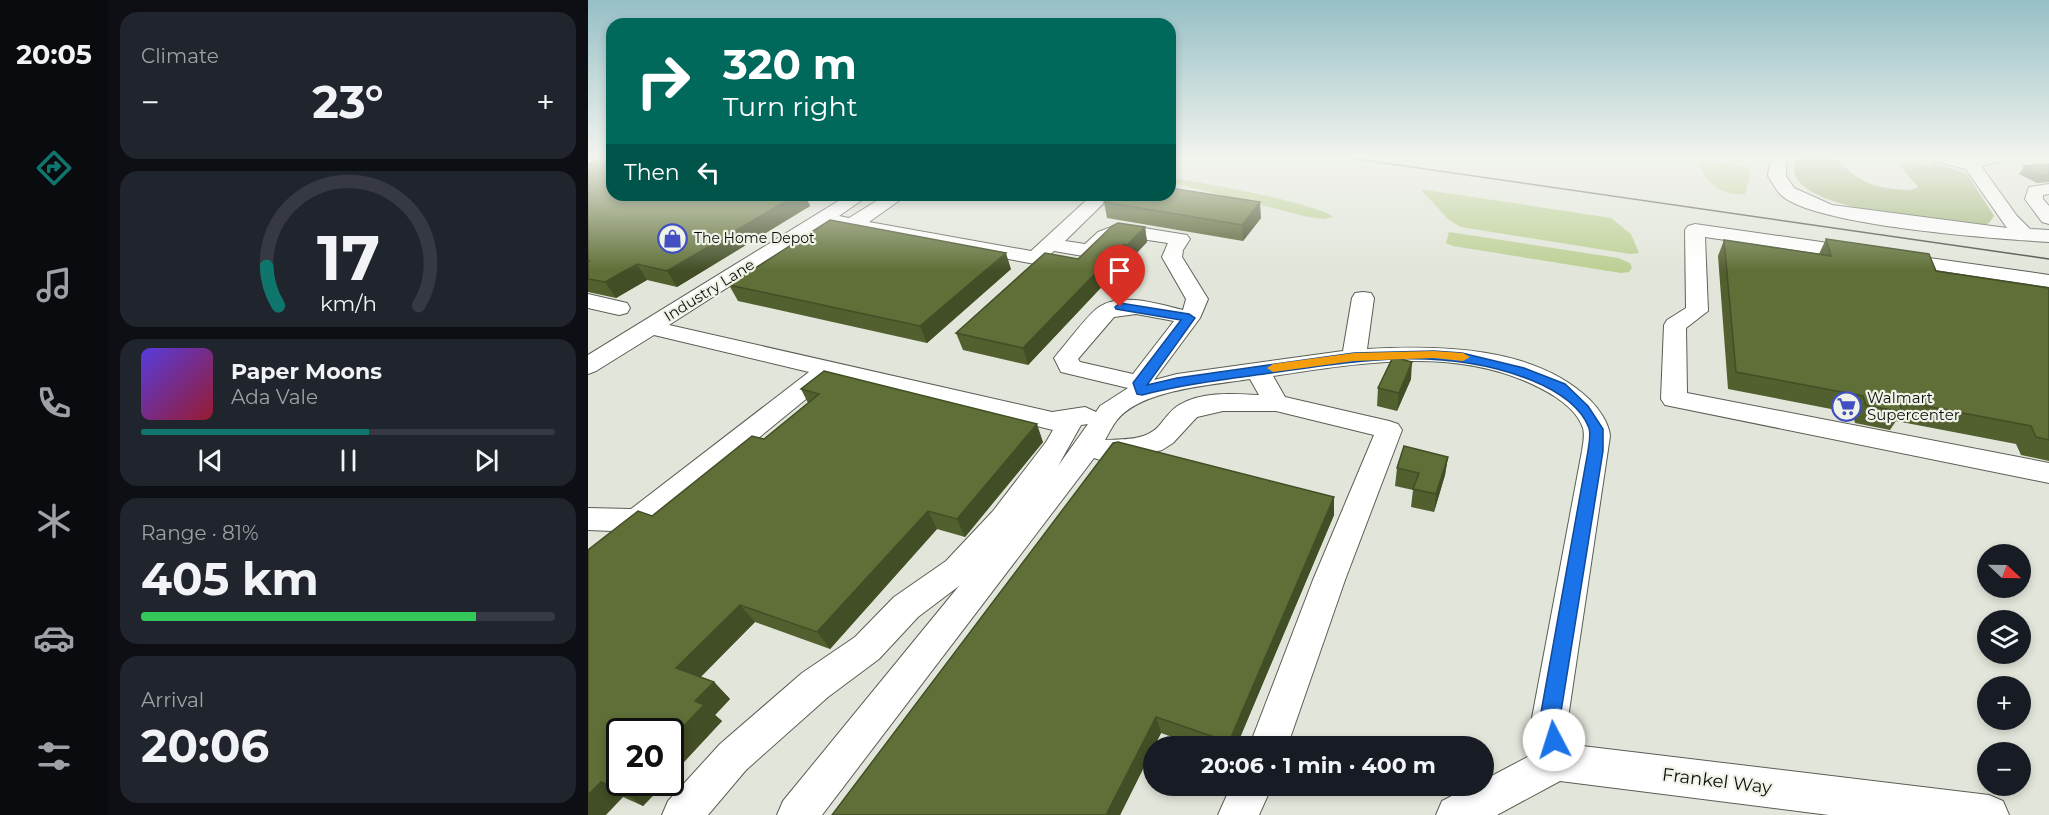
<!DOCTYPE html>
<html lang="en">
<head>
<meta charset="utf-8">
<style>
	body { margin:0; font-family:Montserrat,sans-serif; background:#20242c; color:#f1f3f6; height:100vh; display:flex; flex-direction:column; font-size:22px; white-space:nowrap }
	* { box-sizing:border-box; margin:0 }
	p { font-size:20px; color:#9ea1a6 }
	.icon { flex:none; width:33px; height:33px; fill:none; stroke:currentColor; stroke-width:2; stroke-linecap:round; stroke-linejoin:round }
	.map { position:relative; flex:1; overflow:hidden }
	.panel { display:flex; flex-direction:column; gap:12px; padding:12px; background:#0d0f14; width:480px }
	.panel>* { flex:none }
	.hud { position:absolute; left:18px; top:18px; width:570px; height:183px; border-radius:18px; box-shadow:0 3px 9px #0003; background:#00695c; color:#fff; overflow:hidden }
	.needle { width:39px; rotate:112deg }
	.fabs { position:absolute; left:1389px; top:544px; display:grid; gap:12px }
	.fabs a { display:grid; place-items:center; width:54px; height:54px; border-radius:50%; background:#171b24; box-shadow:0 3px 9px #0003; font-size:30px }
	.speed { position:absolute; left:18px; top:718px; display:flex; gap:12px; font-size:30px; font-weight:700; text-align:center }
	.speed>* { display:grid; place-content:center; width:78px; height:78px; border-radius:50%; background:#171b24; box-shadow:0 3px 9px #0003; line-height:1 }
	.speed .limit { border:3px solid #111; border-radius:9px; background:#fff; color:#111 }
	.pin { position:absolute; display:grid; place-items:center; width:51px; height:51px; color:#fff; margin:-62px -26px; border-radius:50% 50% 50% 0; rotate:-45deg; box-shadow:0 0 6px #0007 }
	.pin .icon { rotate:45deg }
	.me { position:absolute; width:66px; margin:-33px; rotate:355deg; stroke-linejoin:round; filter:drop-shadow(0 0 4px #0008) }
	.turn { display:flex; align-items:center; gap:21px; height:126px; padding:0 18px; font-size:27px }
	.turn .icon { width:78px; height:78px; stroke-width:2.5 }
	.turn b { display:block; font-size:42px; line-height:51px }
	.then { display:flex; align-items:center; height:57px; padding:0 18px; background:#0003; gap:12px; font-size:22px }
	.big { font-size:45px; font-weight:700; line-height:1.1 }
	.panel .widget { flex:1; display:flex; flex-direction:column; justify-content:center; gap:9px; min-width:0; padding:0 21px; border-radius:18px; background:#20242c }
	.panel .dial { align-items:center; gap:0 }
	.dial svg { height:156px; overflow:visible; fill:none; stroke:#363941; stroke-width:7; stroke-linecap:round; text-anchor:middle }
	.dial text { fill:#f1f3f6; stroke:none }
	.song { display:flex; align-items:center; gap:18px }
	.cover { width:72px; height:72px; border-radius:9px; background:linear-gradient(135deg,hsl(250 70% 55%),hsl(350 70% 35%)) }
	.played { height:6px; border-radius:3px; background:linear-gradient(90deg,#0f766e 55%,#363941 55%) }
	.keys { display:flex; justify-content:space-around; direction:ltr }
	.heat { display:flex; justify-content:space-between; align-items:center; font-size:33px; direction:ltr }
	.charge { height:9px; border-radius:4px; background:linear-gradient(90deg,#34c759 81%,#363941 0) }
	.trip { position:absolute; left:555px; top:736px; width:351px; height:60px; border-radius:30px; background:#171b24; box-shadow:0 3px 9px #0003; font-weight:700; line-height:60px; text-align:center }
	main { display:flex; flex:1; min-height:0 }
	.tab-bar { display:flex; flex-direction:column; width:108px; justify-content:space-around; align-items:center; background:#090b0e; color:#9ea1a6 }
	.tab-bar .icon { width:42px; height:42px }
	.tab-bar .selected { color:#0f766e }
	.tab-bar b { font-size:27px; color:#f1f3f6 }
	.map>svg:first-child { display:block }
	.forest { fill:#a3b67b }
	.water { fill:#bccf93 }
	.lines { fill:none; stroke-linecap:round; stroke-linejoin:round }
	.minor-casing { stroke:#5a5e54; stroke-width:2 }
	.minor { fill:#fff; fill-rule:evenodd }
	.tram { stroke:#4a4b45; stroke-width:1.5 }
	.wall { fill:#525f2f }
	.shaded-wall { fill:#424e26 }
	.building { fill:#5f6f37; stroke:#424e26; stroke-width:1.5 }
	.route { fill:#1a73e8; stroke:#114b97; stroke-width:1.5 }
	.slow { fill:#f59e0b }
	.labels { text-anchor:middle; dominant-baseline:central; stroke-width:4.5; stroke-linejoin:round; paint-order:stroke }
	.far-poi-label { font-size:14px; fill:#0f100c; stroke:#eff3e7; text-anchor:start }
	.street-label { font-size:15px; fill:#0f100c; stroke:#eff3e7 }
	.poi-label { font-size:15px; fill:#0f100c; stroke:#eff3e7; text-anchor:start }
	.near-street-label { font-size:18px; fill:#0f100c; stroke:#eff3e7 }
</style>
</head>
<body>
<main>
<nav class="tab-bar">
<b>20:05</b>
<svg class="icon selected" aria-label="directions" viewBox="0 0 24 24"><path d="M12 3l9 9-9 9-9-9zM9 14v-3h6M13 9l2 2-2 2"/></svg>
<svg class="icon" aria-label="music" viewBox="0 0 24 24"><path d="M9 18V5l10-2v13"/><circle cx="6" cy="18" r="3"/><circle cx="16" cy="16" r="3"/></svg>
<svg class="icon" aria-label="phone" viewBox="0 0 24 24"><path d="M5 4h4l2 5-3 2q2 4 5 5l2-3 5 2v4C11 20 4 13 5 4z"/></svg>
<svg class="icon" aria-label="climate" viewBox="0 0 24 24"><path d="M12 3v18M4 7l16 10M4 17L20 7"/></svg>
<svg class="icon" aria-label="car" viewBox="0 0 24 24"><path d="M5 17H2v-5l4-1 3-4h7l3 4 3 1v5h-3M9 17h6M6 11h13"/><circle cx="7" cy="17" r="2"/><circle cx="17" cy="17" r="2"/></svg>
<svg class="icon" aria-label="filters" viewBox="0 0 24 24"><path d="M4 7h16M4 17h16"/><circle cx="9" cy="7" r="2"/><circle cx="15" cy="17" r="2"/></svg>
</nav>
<section class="panel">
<div class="widget"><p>Climate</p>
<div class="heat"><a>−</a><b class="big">23°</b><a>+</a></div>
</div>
<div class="widget dial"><svg viewBox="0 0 100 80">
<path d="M14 69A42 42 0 1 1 86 69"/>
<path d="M14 69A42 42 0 0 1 8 49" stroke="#0f766e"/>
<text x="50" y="56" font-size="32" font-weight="700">17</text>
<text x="50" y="72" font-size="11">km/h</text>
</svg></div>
<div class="widget">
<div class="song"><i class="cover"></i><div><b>Paper Moons</b><p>Ada Vale</p></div></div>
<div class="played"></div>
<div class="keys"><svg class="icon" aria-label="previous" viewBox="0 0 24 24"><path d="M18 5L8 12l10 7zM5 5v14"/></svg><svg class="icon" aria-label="pause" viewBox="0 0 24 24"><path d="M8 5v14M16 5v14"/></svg><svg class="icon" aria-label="next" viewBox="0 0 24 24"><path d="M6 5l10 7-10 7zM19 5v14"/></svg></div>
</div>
<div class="widget"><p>Range · 81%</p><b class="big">405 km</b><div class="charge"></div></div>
<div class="widget"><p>Arrival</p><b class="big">20:06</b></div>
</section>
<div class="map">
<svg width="1461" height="815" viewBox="0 0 1461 815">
	<rect width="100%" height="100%" fill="#e2e6da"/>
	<path class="forest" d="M1208,157h39c18,20 34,30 60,32 8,1 16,2 23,-2l-18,-21 6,-2 28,1 -7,-5 40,14 27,42 -5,7 -5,2c-41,-5 -163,-12 -186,-45 -5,-7 -4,-16 -2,-23z"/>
	<g class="water">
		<path d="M1116,162l45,5 1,7 -5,20c-22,2 -39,-9 -46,-31z"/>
		<path d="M582,178c26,3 147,25 163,39l-9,2 -16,-2 -138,-35z"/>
		<polygon points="832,189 1023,218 1043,234 1051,253 1042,254 873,227 861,220"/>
		<polygon points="861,232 1030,258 1042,263 1044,268 1041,272 1033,273 865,246 858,243"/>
	</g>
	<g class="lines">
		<defs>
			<g id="minor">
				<polygon points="0,157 24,157 24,167 7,164 0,166"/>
				<path d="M1183,157h16l-1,19 8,12 38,17 175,23 -41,-59 -32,-8 -2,-4 37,2 37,-2 -2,4 -23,5 36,50 13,13 19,1v12c-50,-3 -235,-16 -268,-47 -5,-5 -9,-13 -13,-19z"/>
				<polygon points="1461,184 1461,194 1455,195 1455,199 1461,206 1461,224 1454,222 1437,199 1441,187"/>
				<path d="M260,195h21l-30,21 10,2 37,-23h21l-38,27 162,29 61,-56h20l-47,46 20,3 13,-12 21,-8 68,11 3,4 -7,11 -1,7 26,42 -8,19 -46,62 23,-6 166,-23 9,-53 3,-5 8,-1 8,1 3,5 -7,51c72,-4 168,-3 223,51 9,9 19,23 20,36l-42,282 6,27 415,50 14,6 6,14h-180l-269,-34 -63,34h-61l6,-14 29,-15h13v-6l53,-28 -5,-34 50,-267c1,-7 3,-16 1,-23 -6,-18 -27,-32 -43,-40 -83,-43 -179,-25 -267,-12l12,21 104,24 9,3 4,6 -57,150 -58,167h-38l64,-167 61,-145 -98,-24h-53l-26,6 -24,26 -11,7 -32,7 -30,3 -6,-2 -272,357h-45l6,-14 176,-215 -41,31 -39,42 -51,38 -82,73 -38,45h-46l6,-14 52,-57 82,-71 53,-36 39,-40 52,-36 47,-50 53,-69 7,-12 -220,-53 -186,152 -10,3 -49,-2v-22l43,1 178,-137 -155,-37 -58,36 -8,3v-19zM237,225l210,39 7,-2 12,-11 35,6 7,-2 16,-15 9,-4 47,7 -6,14 24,42 -3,11c-25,-6 -60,-18 -84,-3 -11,7 -31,35 -41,46l-4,5 7,14 67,16 -28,18 -4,6 -11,-5 -33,5 -383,-87zM548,314l38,7 -41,53 -53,-12 -2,-3 36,-42zM662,379l9,16c-25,-1 -55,-4 -78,9 -10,5 -16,15 -23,23 -14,14 -35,12 -53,13 4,-7 7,-14 12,-20 25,-31 96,-35 133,-41zM500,424l-30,42 23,-41z"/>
				<polygon points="1107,224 1268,247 1275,249 1278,253 1275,257 1268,259 1117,237 1120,311 1098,328 1099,393 1461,463 1461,483 1077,405 1073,399 1076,325 1079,320 1098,308 1097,230 1100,226"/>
				<polygon points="1313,254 1461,275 1461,287 1306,264 1303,260 1306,256"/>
				<polygon points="0,294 39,303 42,308 39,313 31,315 0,308"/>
				<polygon points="643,786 684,786 671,815 630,815"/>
			</g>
		</defs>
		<use href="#minor" class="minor-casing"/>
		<use href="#minor" class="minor"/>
		<polyline class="tram" points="754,157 1461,259"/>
	</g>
	<g class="wall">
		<polygon points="0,164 24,195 217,195 222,206 89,287 59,280 28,298 0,292"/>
		<polygon points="1461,164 1461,182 1449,183 1431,174 1436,166"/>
		<polygon points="516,202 673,218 655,241 519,218"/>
		<polygon points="557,227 559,242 542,260 539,260 440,365 375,350 368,333 490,259"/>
		<polygon points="1238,239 1348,271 1461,288 1461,461 1433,455 1428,444 1308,421 1302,430 1267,423 1264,413 1140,389 1130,256 1136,240 1231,254"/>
		<polygon points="423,269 339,343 150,301 141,285"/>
		<polygon points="823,379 809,411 789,406 790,388"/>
		<polygon points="213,389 455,442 377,537 349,529 242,649 167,622 112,677 126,682 142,699 127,715 134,721 82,777 82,732 32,783 77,783 55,806 35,797 0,815 64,516 176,439 220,403"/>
		<polygon points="860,457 857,475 846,512 823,507 825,490 807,486 809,468"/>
		<polygon points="746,497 746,515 648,747 612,747 573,733 532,815 244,815"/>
	</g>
	<g class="shaded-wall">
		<polygon points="208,195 217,195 222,206 89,287 79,271"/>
		<polygon points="672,202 673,218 655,241 654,225"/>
		<polygon points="557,227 559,242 542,260 539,245"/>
		<polygon points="536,244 539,260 440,365 435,348"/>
		<polygon points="418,253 423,269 339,343 332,326"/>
		<polygon points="49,264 59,280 28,298 17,282"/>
		<polygon points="824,362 823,379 809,411 811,393"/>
		<polygon points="449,424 455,442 377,537 369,519"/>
		<polygon points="860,457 857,475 846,512 848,494"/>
		<polygon points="746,497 746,515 648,747 642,747 641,742"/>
		<polygon points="340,511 349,529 242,649 229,632"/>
		<polygon points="152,605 167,622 105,685 88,668"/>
		<polygon points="126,682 142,699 127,715 134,721 82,777 82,740 107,701"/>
		<polygon points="568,717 573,733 532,815 518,815"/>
		<polygon points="13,782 35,797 18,815 0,815 0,795"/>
		<polygon points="41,783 77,783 55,806 34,791"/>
	</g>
	<g class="building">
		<polygon points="15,157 24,158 24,195 208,195 79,271 49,264 17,282 0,279 0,262 2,261 0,261 0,164"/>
		<polygon points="1461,164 1461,175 1454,176 1436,166"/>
		<polygon points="582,188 672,202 654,225 516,202 524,195 582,195"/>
		<polygon points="242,220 418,253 332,326 141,285"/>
		<polygon points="530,223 557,227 539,245 536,244 435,348 368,333 457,253 490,259 524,226"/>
		<polygon points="1238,239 1341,254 1348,271 1461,288 1461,440 1448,437 1443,426 1311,401 1314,412 1278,405 1275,396 1148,372 1136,240 1243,256"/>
		<polygon points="805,357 824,362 811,393 790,388"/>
		<polygon points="236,371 449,424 369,519 340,511 229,632 152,605 88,668 126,682 107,701 116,705 82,740 82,732 32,732 32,783 41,783 34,791 13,782 0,795 0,550 50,511 64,516 164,436 176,439 231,394 213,389"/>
		<polygon points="530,442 746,497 641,742 568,717 518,815 244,815 525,443"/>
		<polygon points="816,446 860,457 848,494 825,489 831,473 809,468"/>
	</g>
	<linearGradient id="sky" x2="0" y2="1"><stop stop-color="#96bfc6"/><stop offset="0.58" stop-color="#f2f4ee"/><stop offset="1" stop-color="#f2f4ee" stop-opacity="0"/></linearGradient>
	<rect width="1461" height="271" fill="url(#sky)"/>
	<path class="route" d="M532,303l69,11 6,4 -48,67 30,-7 177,-25 80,-2 28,2 62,15 41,16 23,22 15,23v22l-43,267 4,22 -3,7 -7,2 -7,-2 -7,-29 48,-267c1,-7 3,-17 1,-23 -9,-24 -36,-39 -58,-48 -86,-34 -170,-20 -260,-7 -43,6 -87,11 -129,22l-5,-1 -4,-11 48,-63 -65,-11 -1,-2z"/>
	<polygon class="slow" points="846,351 875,353 882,357 875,361 846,358 766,361 685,372 679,368 685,364 766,353"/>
	<defs>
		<symbol id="shop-ring" viewBox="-11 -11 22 22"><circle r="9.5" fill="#eff3e7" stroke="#414fc3" stroke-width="1.5"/><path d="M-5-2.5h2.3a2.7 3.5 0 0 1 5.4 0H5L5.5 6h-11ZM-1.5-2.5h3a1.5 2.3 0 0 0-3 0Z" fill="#414fc3"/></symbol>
		<symbol id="supermarket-ring" viewBox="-11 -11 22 22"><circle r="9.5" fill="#eff3e7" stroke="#414fc3" stroke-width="1.5"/><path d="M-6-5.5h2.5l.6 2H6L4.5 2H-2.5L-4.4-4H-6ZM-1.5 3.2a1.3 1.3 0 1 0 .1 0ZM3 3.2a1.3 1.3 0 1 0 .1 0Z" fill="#414fc3"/></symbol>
	</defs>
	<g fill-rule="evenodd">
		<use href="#shop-ring" x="68" y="222" width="33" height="33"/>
		<use href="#supermarket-ring" x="1242" y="390" width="33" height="33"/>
	</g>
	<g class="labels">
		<g class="far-poi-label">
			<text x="106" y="238">The Home Depot</text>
		</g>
		<g class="street-label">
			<text transform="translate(121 290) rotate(-32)">Industry Lane</text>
		</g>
		<g class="poi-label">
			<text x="1279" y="397">Walmart<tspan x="1279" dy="17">Supercenter</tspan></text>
		</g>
		<g class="near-street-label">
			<text transform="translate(1129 781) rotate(7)">Frankel Way</text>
		</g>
	</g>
</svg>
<div class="fabs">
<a><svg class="needle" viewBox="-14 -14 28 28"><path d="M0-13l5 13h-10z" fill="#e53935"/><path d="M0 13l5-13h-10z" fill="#9ea1a6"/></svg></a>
<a><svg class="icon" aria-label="layers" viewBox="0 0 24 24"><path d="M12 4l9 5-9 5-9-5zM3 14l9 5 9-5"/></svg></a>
<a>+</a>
<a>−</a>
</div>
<div class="speed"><div class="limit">20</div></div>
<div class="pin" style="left:532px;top:307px;background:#d93025"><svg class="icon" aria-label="arrive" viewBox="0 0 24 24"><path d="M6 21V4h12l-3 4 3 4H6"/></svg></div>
<svg class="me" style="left:966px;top:740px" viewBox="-20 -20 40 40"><circle r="19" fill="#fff"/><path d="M0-13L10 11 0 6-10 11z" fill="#1a73e8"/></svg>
<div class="trip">20:06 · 1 min · 400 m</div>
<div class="hud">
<div class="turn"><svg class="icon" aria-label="right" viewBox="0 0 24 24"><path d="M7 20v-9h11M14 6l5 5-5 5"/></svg><div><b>320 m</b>Turn right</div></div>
<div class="then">Then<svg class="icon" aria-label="left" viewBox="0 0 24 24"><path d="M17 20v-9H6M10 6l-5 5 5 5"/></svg></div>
</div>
</div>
</main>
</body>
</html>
